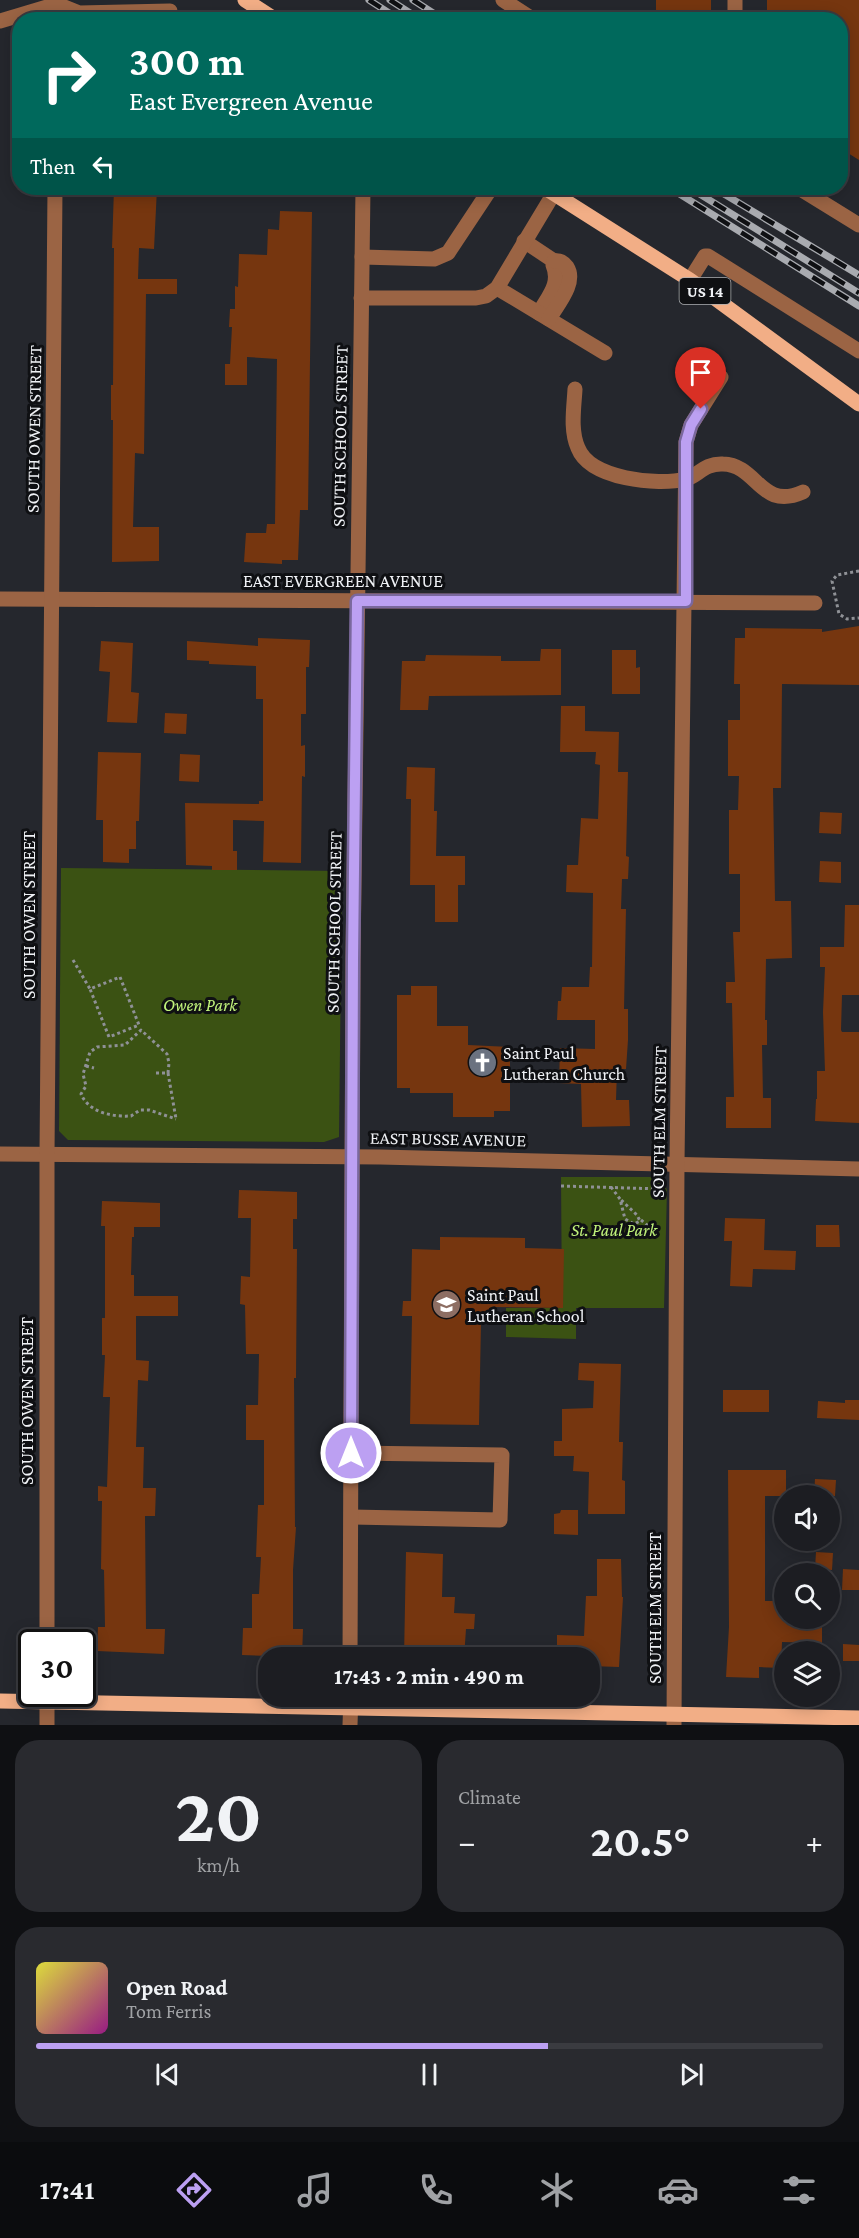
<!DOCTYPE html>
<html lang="en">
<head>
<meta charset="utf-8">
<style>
	body { margin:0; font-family:"Crimson Pro",serif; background:#292a2f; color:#f1f3f6; height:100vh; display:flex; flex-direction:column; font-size:22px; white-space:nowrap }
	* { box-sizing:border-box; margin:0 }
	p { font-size:20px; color:#a0a2a5 }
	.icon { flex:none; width:33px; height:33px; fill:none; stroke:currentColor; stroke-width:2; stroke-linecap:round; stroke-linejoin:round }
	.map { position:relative; height:1725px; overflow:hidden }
	.panel { display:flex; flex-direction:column; gap:15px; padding:15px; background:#0f1013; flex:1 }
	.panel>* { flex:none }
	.top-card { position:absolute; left:12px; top:12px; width:836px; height:183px; border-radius:24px; box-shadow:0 3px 15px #0003,0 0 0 2px #3a3b40; background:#00695c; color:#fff; overflow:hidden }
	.controls { position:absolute; left:774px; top:1485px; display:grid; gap:12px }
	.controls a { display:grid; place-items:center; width:66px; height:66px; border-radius:50%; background:#1c1d22; box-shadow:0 3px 15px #0003,0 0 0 2px #3a3b40; font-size:30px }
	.speed { position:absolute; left:18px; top:1629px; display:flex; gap:12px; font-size:30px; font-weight:700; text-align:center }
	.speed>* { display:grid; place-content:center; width:78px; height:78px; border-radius:50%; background:#1c1d22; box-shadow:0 3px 15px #0003,0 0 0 2px #3a3b40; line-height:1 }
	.speed .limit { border:3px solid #111; border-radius:9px; background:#fff; color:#111 }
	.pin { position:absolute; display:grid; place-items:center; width:51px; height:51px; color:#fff; margin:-62px -26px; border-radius:50% 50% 50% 0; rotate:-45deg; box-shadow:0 0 6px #0007 }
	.pin .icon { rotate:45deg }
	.me { position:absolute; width:66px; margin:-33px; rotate:0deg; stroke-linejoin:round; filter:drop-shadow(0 0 4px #0008) }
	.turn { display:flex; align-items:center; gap:21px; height:126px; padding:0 18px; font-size:27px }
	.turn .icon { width:78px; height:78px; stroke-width:2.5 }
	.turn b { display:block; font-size:42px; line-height:51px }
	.then { display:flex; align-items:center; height:57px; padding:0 18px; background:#0003; gap:12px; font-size:22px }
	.big { font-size:45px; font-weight:700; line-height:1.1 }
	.panel .widget { flex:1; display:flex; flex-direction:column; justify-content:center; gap:9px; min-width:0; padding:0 21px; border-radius:24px; background:#292a2f }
	.panel .dial { align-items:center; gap:0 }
	.dial b { font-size:78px; line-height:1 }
	.song { display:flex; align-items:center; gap:18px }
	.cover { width:72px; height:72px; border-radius:9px; background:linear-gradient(135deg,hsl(60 70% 55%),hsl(310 70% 35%)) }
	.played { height:6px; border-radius:3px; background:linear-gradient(90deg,#bca0f2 65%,#3a3b40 65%) }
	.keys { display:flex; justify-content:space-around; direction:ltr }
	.heat { display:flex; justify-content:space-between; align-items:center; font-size:33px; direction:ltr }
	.panel .tiles { flex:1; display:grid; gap:15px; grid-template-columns:1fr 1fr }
	.widget:last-child { grid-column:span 2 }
	.trip { position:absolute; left:258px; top:1647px; width:342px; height:60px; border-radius:24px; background:#1c1d22; box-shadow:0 3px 15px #0003,0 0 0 2px #3a3b40; font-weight:700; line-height:60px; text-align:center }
	.dock { display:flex; height:96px; justify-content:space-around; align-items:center; background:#0b0c0e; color:#a0a2a5 }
	.dock .icon { width:42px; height:42px }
	.dock .on { color:#bca0f2 }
	.dock b { font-size:27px; color:#f1f3f6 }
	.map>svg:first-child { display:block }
	.green { fill:#3b5213 }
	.building { fill:#76360f }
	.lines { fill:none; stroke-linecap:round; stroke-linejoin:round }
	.path { stroke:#8f9196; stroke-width:3; stroke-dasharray:3 3; stroke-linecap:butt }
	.minor { stroke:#9b6444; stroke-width:15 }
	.major { stroke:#f2ae86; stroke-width:15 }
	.rail-casing { stroke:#a9abb0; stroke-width:7 }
	.rail { stroke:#0f1013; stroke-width:4.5; stroke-dasharray:14; stroke-linecap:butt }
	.route-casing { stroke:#7a689d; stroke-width:15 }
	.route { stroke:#bca0f2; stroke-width:10 }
	.labels { text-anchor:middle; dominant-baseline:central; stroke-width:6; stroke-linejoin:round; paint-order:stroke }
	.shield { fill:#0f1013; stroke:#acaeb1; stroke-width:1.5 }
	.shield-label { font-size:16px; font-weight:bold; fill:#eff1f5 }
	.street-label { font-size:18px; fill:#eff1f5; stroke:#0f1013 }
	.park-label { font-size:18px; font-style:italic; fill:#c1f37b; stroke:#0f1013 }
	.poi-label { font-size:18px; fill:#eff1f5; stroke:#0f1013; text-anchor:start }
</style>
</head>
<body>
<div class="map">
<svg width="859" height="1725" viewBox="0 0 859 1725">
	<rect width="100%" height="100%" fill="#25272d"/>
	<g class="green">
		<polygon points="61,868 342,871 339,1137 324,1142 68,1140 59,1131"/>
		<polygon points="561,1177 654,1177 663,1181 667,1190 664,1308 576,1308 576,1339 506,1337 506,1308 562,1308"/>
	</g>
	<g class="building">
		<rect x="656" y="0" width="55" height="20"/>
		<polygon points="767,0 859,0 859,160 840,148 840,20 767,20"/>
		<polygon points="114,188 157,188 154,249 139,248 138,279 177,279 177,294 146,294 144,454 135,453 133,527 159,527 159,561 112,562 113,420 111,420 111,385 113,385 114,248 112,248"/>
		<polygon points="280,211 312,212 308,510 300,510 298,560 282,560 282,564 244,562 246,533 266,533 267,524 275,524 277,359 247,357 247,385 225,385 225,364 230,364 232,327 229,327 230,309 235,309 235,286 238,287 239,254 267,255 268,229 279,230"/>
		<polygon points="859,626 859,685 782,684 781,788 773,788 775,901 791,901 792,958 766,959 765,1020 767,1020 767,1045 762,1045 763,1098 771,1098 771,1128 726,1128 726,1097 734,1097 732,1003 726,1003 726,982 735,982 733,932 740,932 740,874 729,874 729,810 738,810 739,776 728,776 728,720 740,720 740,684 734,684 735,638 745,638 745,628 822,629 822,632"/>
		<polygon points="258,638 310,640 309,667 306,667 306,714 301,714 301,746 305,745 305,777 302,776 301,863 263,862 264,821 233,820 233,851 237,851 237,870 212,870 212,866 186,865 185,803 259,804 259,801 263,801 263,699 256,699 256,666 209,664 209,661 187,660 187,641 258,646"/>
		<polygon points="101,641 133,643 131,692 139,693 137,723 107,722 110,672 99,671"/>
		<polygon points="541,649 561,649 561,695 429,696 428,710 400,710 402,661 425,661 426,655 501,656 501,661 540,661"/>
		<polygon points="612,650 636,650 636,668 640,667 640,694 612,694"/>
		<polygon points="561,706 585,706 585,731 619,732 618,772 628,772 626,856 629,857 628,879 622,879 621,909 626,909 624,1009 628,1009 628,1040 626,1069 617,1069 616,1100 629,1100 630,1126 582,1127 581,1084 559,1083 560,1048 595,1049 595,1020 557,1020 558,1001 561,1001 562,987 589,987 590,967 592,967 593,893 566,892 567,865 578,865 581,818 598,819 600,765 595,764 596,752 560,752"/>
		<polygon points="165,713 187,714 186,734 164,733"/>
		<polygon points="98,752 141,753 139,821 136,821 136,849 129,849 129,863 103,862 103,820 96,820"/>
		<polygon points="180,754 200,755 199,782 179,781"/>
		<polygon points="407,767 435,768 434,811 437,811 436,856 465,856 465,885 458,885 458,922 435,922 435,885 410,885 411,799 406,799"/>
		<polygon points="820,812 842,813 841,834 819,833"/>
		<polygon points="820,861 841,862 841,883 819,882"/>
		<polygon points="845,905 859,905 859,995 842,995 841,1030 842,1032 859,1032 859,1123 815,1121 816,1099 817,1099 817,1071 825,1071 823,1012 825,967 820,967 820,947 844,947"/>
		<polygon points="411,986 437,986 437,1026 468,1026 468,1045 510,1047 510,1111 494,1111 494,1117 453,1117 453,1093 410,1093 410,1088 397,1088 397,995 411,995"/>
		<polygon points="239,1190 297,1192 297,1219 293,1219 293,1249 297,1249 296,1378 294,1378 295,1527 296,1527 293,1570 293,1629 303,1629 302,1657 242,1655 243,1628 252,1628 252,1594 259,1594 261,1557 256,1557 258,1505 264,1505 264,1440 246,1440 246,1405 258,1405 259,1354 246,1354 245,1305 240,1304 241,1276 250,1277 251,1218 238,1218"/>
		<polygon points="102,1201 160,1203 160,1227 134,1227 134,1237 132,1237 131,1275 134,1275 134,1296 178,1296 178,1316 136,1316 136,1360 149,1361 148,1381 138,1380 136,1447 144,1447 143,1488 156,1488 155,1516 145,1516 146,1629 165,1629 164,1654 97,1651 98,1627 105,1627 104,1570 101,1569 102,1501 98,1501 98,1486 107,1487 110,1397 103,1397 105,1355 102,1355 102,1318 105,1318 105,1226 101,1226"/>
		<polygon points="725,1218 765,1219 764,1250 796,1251 795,1270 753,1269 752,1287 730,1286 732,1241 724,1241"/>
		<polygon points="816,1225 839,1225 840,1247 816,1247"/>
		<polygon points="440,1237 525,1238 525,1248 564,1249 563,1308 496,1307 496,1322 481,1322 479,1425 410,1424 412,1316 402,1316 403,1301 411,1301 412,1249 440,1250"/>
		<polygon points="579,1363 621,1364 619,1442 623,1442 622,1480 625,1481 625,1514 588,1514 589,1472 573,1471 574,1456 554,1456 554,1441 562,1441 562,1409 593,1408 594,1381 578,1380"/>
		<rect x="723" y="1390" width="46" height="22"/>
		<polygon points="845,1400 859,1400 859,1420 817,1418 818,1401 845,1403"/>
		<polygon points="728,1470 786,1470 786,1496 765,1496 765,1601 784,1601 786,1622 822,1622 822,1643 782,1642 781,1668 759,1667 759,1678 726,1677 729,1627"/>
		<polygon points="815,1479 836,1480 835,1496 814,1496"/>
		<polygon points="561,1510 578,1510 578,1535 554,1534 554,1514 560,1513"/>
		<polygon points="406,1552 443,1554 442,1597 455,1597 454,1613 475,1614 474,1629 466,1629 464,1658 404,1658"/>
		<polygon points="816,1552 833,1553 832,1570 815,1569"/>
		<polygon points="597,1559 621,1559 622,1597 623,1597 619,1667 590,1666 590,1658 557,1658 557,1635 584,1636 586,1596 597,1596"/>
		<polygon points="843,1569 859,1570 859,1590 842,1590"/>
		<polygon points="843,1644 859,1645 859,1661 843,1661"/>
	</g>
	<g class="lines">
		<g class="path">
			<polyline points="859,571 837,575 832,581 839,614 847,619 859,618"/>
			<polyline points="73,960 90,989"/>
			<polygon points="120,977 139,1025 109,1037 90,989"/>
			<polyline points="86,1066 94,1068"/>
			<polyline points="156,1073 168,1073 176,1119"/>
			<path d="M168,1073l1,-10 -2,-9 -26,-24 -16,15 -28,2 -7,5 -7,22 3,12 -5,8c8,19 32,23 50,22l9,-6h9l27,9"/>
			<polyline points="561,1186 661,1189"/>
			<polyline points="611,1187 620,1199 625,1219 634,1224 640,1221 637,1215 620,1199"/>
			<polyline points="641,1220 653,1230"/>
		</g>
		<g class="minor">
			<polyline points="503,0 534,20"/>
			<polyline points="735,20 735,0"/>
			<polyline points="0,21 57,4 79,13 170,11"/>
			<polyline points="799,188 859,225"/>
			<path d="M524,241l30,20 -1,4c8,19 -5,31 -14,48"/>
			<polyline points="362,257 434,259 448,253 491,188"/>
			<polyline points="690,280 705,256 708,256 859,351"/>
			<polyline points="497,288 605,353"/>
			<polyline points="361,298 476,298 486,296 497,288 554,193"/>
			<path d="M549,319c8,-14 28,-36 18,-52 -4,-5 -7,-7 -13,-6"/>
			<path d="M575,389c-1,19 -5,41 3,59 12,31 79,38 108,31 12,-3 18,-16 37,-15 35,1 37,47 80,28"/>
			<polyline points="0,599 815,603"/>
			<polyline points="0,1154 380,1157 859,1169"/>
			<polyline points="351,1453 502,1455 500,1520 352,1517"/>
			<polyline points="47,1642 47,1155 55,188"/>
			<polyline points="350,1658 353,959 363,188"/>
			<polyline points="47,1694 47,1725"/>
			<polyline points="350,1725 351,1696"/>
			<polyline points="674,1725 677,1164 686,442 691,425 721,377"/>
		</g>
		<g class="major">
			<polyline points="245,0 276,20"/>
			<polyline points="545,188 690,280 859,404"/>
			<polyline points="0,1701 859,1718"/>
		</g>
		<defs>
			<g id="rail">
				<polyline points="369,0 400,20"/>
				<polyline points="390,0 421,20"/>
				<polyline points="413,0 444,20"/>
				<polyline points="670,188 859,306"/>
				<polyline points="690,188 859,293"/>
				<polyline points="714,188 859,275"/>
			</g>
		</defs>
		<use href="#rail" class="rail-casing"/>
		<use href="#rail" class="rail"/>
	</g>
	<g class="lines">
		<defs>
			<polyline id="route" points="351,1453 353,959 357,601 686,601 686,442 691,425 701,409"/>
		</defs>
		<use href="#route" class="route-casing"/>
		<use href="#route" class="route"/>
	</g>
	<defs>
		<symbol id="church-disc" viewBox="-11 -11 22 22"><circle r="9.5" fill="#6b7280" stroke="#0f1013"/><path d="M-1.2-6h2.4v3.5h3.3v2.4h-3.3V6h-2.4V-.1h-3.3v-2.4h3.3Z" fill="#fff"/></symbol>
		<symbol id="school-disc" viewBox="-11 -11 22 22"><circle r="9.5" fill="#8d6e63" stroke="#0f1013"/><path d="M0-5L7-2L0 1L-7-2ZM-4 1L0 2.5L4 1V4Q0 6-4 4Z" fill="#fff"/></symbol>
	</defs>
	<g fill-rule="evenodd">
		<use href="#church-disc" x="466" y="1046" width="33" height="33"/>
		<use href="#school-disc" x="430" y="1288" width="33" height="33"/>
	</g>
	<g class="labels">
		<rect class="shield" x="679.5" y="278" width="51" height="26" rx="4.5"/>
		<g class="shield-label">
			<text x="705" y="291">US 14</text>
		</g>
		<g class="street-label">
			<text transform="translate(34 429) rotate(-89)">SOUTH OWEN STREET</text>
			<text transform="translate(340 436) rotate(-89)">SOUTH SCHOOL STREET</text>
			<text x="343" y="581">EAST EVERGREEN AVENUE</text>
			<text transform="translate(29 915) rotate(-90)">SOUTH OWEN STREET</text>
			<text transform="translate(334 922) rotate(-89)">SOUTH SCHOOL STREET</text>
			<text transform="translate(659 1122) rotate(-89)">SOUTH ELM STREET</text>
			<text transform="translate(448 1139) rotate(1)">EAST BUSSE AVENUE</text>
			<text transform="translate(27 1401) rotate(-90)">SOUTH OWEN STREET</text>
			<text transform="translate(655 1608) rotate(-90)">SOUTH ELM STREET</text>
		</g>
		<g class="park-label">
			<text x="200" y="1005">Owen Park</text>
			<text x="614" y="1230">St. Paul Park</text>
		</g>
		<g class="poi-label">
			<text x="503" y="1053">Saint Paul<tspan x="503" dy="21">Lutheran Church</tspan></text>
			<text x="467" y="1295">Saint Paul<tspan x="467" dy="21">Lutheran School</tspan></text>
		</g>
	</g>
</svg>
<div class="controls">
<a><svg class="icon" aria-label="sound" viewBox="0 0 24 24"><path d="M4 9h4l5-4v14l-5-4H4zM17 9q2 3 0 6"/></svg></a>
<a><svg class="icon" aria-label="search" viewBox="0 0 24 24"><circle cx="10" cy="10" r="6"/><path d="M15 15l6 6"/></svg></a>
<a><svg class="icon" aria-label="layers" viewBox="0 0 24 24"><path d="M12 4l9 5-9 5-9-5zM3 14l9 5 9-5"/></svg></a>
</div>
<div class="speed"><div class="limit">30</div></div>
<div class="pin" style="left:701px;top:409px;background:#d93025"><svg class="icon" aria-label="arrive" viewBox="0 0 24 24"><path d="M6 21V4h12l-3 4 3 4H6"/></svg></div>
<svg class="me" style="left:351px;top:1453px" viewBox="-20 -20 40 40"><circle r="17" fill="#bca0f2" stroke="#fff" stroke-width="3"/><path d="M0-11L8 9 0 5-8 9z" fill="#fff"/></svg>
<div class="trip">17:43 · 2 min · 490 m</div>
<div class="top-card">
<div class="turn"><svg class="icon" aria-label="right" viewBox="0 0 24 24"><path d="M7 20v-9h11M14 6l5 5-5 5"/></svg><div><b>300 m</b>East Evergreen Avenue</div></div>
<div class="then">Then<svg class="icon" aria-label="left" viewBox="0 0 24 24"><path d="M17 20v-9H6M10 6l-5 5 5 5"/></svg></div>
</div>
</div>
<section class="panel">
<div class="tiles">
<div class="widget dial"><b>20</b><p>km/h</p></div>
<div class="widget"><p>Climate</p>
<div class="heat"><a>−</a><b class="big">20.5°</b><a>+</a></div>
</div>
<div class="widget">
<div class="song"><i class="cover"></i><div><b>Open Road</b><p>Tom Ferris</p></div></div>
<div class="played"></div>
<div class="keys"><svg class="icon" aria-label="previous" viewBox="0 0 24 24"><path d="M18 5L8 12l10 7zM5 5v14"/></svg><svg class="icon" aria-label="pause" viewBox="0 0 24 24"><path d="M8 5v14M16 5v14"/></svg><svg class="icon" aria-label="next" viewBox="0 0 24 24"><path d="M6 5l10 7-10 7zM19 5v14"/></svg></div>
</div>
</div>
</section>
<nav class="dock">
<b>17:41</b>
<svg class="icon on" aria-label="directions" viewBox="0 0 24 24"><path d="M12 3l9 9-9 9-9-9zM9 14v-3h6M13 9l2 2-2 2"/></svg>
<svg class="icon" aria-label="music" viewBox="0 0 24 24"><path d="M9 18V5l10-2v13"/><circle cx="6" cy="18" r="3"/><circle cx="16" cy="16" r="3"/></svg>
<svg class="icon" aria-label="phone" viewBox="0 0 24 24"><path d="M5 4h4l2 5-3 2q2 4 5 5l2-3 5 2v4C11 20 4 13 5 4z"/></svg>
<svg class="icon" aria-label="climate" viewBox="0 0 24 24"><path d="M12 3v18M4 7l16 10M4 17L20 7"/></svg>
<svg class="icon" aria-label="car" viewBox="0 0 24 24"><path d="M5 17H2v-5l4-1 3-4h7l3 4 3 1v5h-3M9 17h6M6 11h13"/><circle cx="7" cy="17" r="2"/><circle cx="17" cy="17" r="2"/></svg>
<svg class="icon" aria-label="filters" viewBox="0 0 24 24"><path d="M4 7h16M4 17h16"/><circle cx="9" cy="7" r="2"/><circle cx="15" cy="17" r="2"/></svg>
</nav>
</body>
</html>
